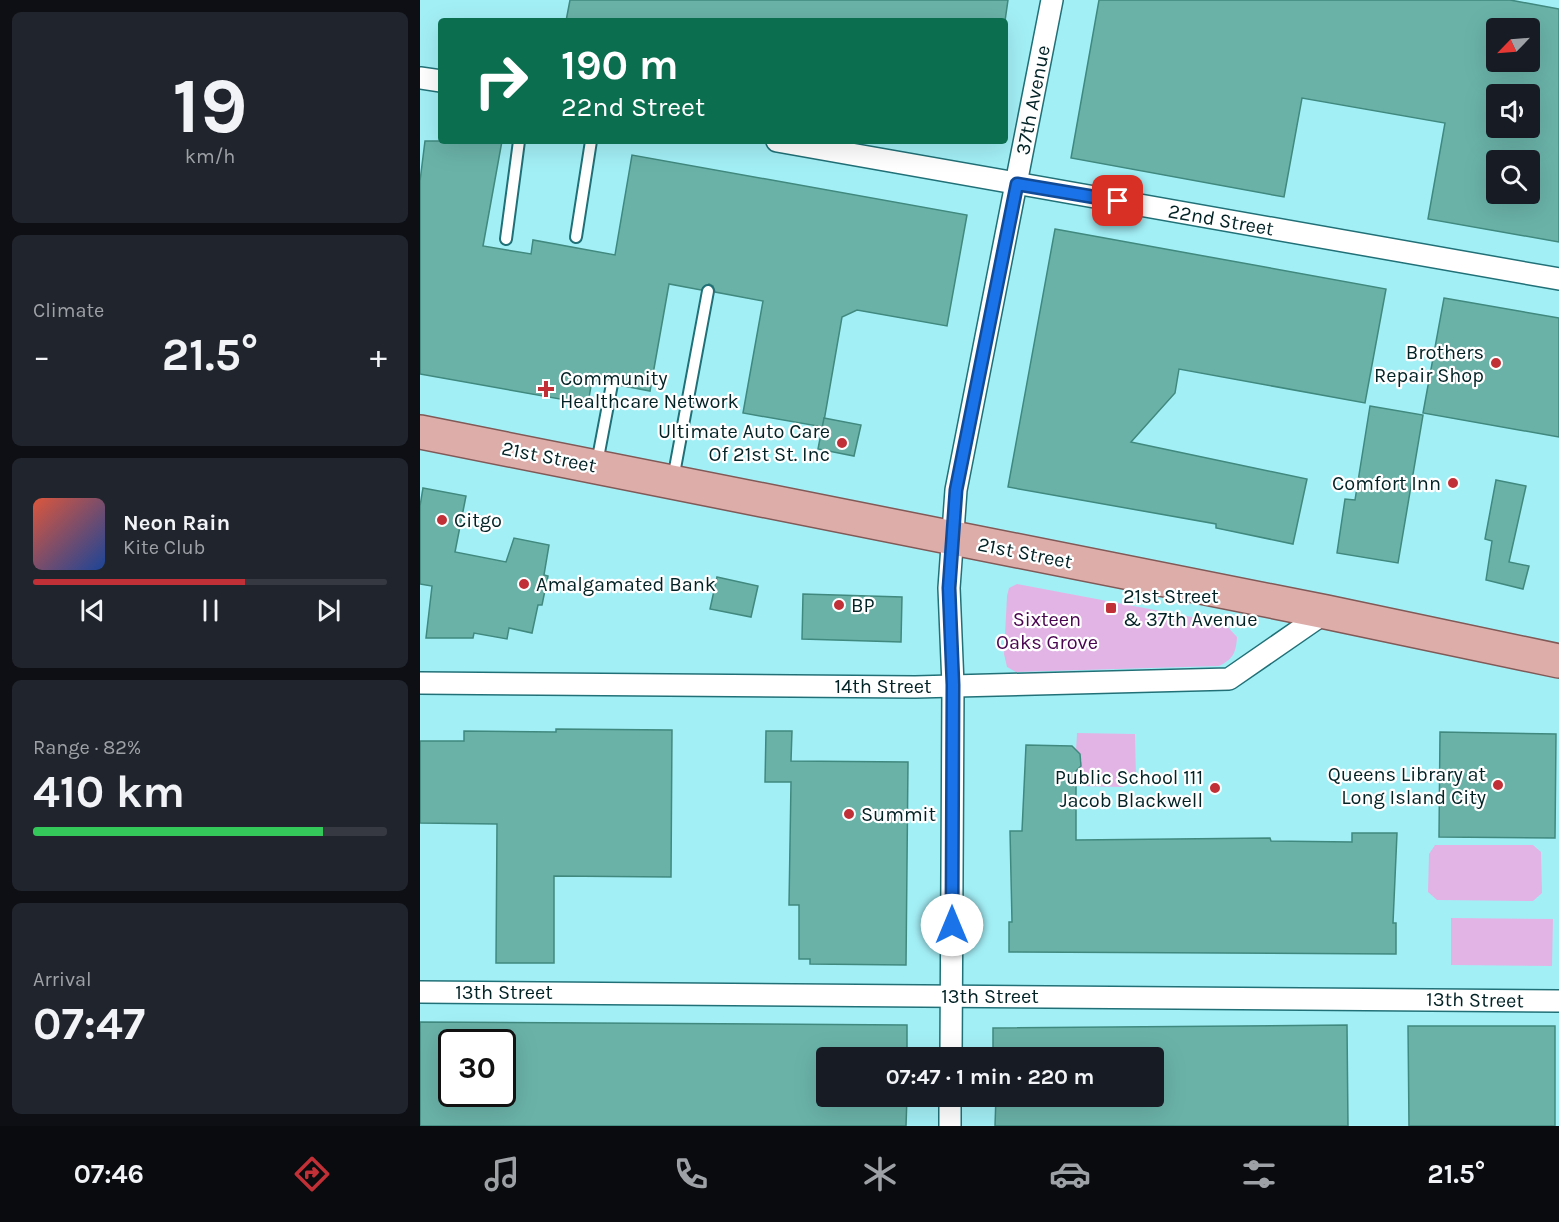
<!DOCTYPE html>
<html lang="en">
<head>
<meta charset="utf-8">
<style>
	body { margin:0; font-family:Karla,sans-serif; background:#20242c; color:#f1f3f6; height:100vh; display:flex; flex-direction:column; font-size:22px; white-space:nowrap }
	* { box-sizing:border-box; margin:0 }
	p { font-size:20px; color:#9ea1a6 }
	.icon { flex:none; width:33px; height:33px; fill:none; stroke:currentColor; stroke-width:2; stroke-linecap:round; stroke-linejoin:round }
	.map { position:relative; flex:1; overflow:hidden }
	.panel { display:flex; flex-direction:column; gap:12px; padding:12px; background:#0d0f14; width:420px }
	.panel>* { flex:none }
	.top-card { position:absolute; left:18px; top:18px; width:570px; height:126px; border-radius:6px; box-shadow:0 6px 24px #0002; background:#0b6e4f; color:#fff; overflow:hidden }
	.needle { width:39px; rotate:245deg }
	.buttons { position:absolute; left:1066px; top:18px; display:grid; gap:12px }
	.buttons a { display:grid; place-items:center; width:54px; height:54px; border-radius:6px; background:#171b24; box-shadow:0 6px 24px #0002; font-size:30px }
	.speed { position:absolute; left:18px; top:1029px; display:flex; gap:12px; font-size:30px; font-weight:700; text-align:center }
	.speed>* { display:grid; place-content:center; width:78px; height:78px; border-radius:50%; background:#171b24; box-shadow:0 6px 24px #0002; line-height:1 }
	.speed .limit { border:3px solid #111; border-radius:9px; background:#fff; color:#111 }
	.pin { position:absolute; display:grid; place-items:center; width:51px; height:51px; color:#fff; margin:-26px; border-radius:12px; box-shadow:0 3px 9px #0006 }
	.me { position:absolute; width:66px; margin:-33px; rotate:0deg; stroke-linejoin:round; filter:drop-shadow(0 0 4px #0008) }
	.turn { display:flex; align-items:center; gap:21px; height:126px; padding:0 24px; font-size:27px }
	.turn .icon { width:78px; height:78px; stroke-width:2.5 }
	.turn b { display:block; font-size:42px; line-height:51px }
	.big { font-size:45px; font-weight:700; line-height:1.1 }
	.panel .widget { flex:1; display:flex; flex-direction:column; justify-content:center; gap:9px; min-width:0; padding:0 21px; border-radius:9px; background:#20242c }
	.panel .dial { align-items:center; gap:0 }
	.dial b { font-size:78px; line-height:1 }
	.song { display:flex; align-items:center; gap:18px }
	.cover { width:72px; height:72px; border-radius:9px; background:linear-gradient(135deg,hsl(10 70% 55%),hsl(220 70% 35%)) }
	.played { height:6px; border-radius:3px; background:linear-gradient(90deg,#c03036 60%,#363941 60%) }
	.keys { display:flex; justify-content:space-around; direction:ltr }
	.heat { display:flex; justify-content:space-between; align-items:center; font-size:33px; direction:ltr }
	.charge { height:9px; border-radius:4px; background:linear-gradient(90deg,#34c759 82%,#363941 0) }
	.trip { position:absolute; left:396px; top:1047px; width:348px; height:60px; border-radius:6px; background:#171b24; box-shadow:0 6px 24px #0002; font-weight:700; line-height:60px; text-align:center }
	.tab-bar { display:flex; height:96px; justify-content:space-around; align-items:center; background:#090b0e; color:#9ea1a6 }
	.tab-bar .icon { width:42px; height:42px }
	.tab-bar .selected { color:#c03036 }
	.tab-bar b { font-size:27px; color:#f1f3f6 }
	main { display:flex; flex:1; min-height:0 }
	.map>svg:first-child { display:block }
	.green { fill:#e2b4e6 }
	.building { fill:#6ab2a8; stroke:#40897f; stroke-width:1.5; fill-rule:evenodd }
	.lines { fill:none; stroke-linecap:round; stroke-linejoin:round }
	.lane-casing { stroke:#217077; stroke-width:14 }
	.street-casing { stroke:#217077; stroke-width:24 }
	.primary-casing { stroke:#815956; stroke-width:36 }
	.lane { stroke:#fff; stroke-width:10 }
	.street { stroke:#fff; stroke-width:21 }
	.primary { stroke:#ddadaa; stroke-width:33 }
	.route-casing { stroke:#114b97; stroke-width:15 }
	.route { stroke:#1a73e8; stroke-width:10 }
	.poi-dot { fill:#c03036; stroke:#fff; stroke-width:2 }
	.labels { text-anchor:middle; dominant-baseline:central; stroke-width:4.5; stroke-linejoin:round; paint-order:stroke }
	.street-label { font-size:20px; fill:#022225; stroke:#fff }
	.poi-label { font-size:20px; fill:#022225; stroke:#fff; text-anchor:start }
	.park-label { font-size:20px; fill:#4a0550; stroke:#fff }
</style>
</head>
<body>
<main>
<section class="panel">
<div class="widget dial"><b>19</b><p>km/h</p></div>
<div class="widget"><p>Climate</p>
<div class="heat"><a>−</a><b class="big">21.5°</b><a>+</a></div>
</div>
<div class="widget">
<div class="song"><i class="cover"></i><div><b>Neon Rain</b><p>Kite Club</p></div></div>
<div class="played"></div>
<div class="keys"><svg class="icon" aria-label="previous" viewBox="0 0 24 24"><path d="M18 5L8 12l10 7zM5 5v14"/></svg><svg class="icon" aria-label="pause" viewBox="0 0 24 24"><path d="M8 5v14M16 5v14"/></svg><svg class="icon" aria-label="next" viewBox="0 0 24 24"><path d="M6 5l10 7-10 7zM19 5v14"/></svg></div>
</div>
<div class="widget"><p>Range · 82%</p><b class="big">410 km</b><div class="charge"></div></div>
<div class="widget"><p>Arrival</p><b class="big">07:47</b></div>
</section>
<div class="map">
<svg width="1139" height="1126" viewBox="0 0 1139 1126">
	<rect width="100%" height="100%" fill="#a3eff6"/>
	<g class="green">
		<path d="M597,584l207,39 13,14c-1,16 -4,22 -18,29l-203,6 -9,-5 -3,-13 3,-58 2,-8z"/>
		<polygon points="657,733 715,734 716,777 703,777 703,787 656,786 656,771 662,761 656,751"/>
		<polygon points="1015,845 1113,845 1121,852 1122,893 1113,901 1017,900 1008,892 1009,854"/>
		<polygon points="1031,918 1133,919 1132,966 1031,965"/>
	</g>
	<g class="building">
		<polygon points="150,0 588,0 585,21 146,21"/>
		<path d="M679,0h411l49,9v233l-131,-23 17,-96 -143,-25 -18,99 -213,-39zM1077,28h33v34h-33zM1077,94h33v34h-33zM1077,160h33v34h-33z"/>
		<polygon points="5,141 82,141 63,246 111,254 113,240 195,255 212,155 547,215 527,326 437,310 422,317 403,427 323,413 343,301 295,292 293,286 289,284 281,290 249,284 230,391 199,385 197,379 193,377 185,383 172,380 168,404 0,374 0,181"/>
		<polygon points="635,229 966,289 945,403 759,369 755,393 711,442 887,479 873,544 796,528 796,524 588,487"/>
		<polygon points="1024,298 1139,318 1139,437 1003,413"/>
		<polygon points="950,406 1003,415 978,563 917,553 925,499 935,500"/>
		<polygon points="404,418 441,425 434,456 398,449"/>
		<polygon points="1076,480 1106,486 1089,562 1109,566 1103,589 1066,580 1072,541 1065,539"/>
		<polygon points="3,488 46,496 35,552 86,562 94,538 129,545 124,575 128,576 122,605 118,605 112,633 89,628 87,639 54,633 53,638 6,638 12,586 0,584 0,506"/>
		<polygon points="297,577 338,586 331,617 290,609"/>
		<polygon points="383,594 482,597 481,642 382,639"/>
		<polygon points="136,729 252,730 251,877 134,876 134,963 76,963 77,824 0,823 0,741 44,741 44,731 136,732"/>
		<polygon points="346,731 372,731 371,761 488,762 486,965 390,964 390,959 379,959 379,905 369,905 371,782 345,782"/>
		<polygon points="1020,732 1136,734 1135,838 1019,837"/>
		<polygon points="606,745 652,746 660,754 661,766 656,771 656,840 850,838 851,841 932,842 932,833 977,833 973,923 976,923 976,954 589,952 589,922 592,922 590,831 602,831"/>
		<path d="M0,1022l487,3v29l-75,-1v5h-6v38h81l-1,30h-486zM32,1042h50v52h-50z"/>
		<polygon points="927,1025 928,1126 575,1126 576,1096 734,1096 734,1058 573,1057 573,1028"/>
		<polygon points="988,1026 1135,1026 1135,1126 989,1126"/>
	</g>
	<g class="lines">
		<defs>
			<g id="lane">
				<polyline points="156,237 171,141"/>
				<polyline points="86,239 99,141"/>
				<polyline points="177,463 192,384"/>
				<polyline points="253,479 288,291"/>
			</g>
			<g id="street">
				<polyline points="0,78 21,81"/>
				<polyline points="357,141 1139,279"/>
				<polyline points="0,683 495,687 809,679 906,612"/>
				<polyline points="0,992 1139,1001"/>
				<polyline points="531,1058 533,685 529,588 536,490 632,0"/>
				<polyline points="530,1126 530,1096"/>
			</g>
			<polyline id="primary" points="0,432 906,612 1139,661"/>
		</defs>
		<use href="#lane" class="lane-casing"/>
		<use href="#street" class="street-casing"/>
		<use href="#primary" class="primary-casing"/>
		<use href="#lane" class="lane"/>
		<use href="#street" class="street"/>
		<use href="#primary" class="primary"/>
	</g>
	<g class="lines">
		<defs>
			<polyline id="route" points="532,925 533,685 529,588 536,490 597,184 698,201"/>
		</defs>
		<use href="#route" class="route-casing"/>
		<use href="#route" class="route"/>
	</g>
	<g class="poi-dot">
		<circle cx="1076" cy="363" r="6"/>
		<path d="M123 380h6v6h6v6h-6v6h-6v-6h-6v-6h6z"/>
		<circle cx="422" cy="443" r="6"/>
		<circle cx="1033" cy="483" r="6"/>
		<circle cx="22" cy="520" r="6"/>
		<circle cx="104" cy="584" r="6"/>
		<circle cx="419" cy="605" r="6"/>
		<rect x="685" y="602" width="12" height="12" rx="3"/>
		<circle cx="1078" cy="785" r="6"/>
		<circle cx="795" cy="788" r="6"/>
		<circle cx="429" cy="814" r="6"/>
	</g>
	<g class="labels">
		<g class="street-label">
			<text transform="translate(613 100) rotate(-79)">37th Avenue</text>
			<text transform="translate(801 220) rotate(10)">22nd Street</text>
			<text transform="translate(129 457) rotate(11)">21st Street</text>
			<text transform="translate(605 553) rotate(11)">21st Street</text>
			<text x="463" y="686">14th Street</text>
			<text x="84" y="992">13th Street</text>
			<text x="570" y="996">13th Street</text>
			<text transform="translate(1055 1000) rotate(1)">13th Street</text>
		</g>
		<g class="poi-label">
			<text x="1064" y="352" text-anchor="end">Brothers<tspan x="1064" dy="23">Repair Shop</tspan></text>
			<text x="140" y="378">Community<tspan x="140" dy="23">Healthcare Network</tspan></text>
			<text x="410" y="431" text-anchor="end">Ultimate Auto Care<tspan x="410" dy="23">Of 21st St. Inc</tspan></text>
			<text x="1021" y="483" text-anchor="end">Comfort Inn</text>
			<text x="34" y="520">Citgo</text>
			<text x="116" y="584">Amalgamated Bank</text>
			<text x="703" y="596">21st Street<tspan x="703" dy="23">&amp; 37th Avenue</tspan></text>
			<text x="431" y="605">BP</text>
			<text x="1066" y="774" text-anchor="end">Queens Library at<tspan x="1066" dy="23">Long Island City</tspan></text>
			<text x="783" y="777" text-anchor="end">Public School 111<tspan x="783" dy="23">Jacob Blackwell</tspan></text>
			<text x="441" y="814">Summit</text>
		</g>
		<g class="park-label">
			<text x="627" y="619">Sixteen<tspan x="627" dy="23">Oaks Grove</tspan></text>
		</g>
	</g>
</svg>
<div class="buttons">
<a><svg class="needle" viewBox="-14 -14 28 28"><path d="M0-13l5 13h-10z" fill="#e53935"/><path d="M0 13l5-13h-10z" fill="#9ea1a6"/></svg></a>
<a><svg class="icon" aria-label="sound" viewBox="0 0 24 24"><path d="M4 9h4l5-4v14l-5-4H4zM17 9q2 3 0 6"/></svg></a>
<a><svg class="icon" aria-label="search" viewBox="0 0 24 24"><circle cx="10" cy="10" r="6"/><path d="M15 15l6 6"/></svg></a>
</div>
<div class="speed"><div class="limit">30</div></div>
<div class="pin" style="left:698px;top:201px;background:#d93025"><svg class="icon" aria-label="arrive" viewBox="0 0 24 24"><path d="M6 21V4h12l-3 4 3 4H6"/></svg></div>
<svg class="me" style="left:532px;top:925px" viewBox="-20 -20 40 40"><circle r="19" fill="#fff"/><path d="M0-13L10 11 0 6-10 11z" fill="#1a73e8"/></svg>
<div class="trip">07:47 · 1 min · 220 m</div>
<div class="top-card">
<div class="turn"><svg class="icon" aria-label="right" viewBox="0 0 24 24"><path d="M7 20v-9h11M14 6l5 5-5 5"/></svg><div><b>190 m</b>22nd Street</div></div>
</div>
</div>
</main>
<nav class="tab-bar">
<b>07:46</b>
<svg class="icon selected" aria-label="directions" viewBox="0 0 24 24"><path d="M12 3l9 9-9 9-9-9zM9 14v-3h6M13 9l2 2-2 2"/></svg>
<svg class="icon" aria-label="music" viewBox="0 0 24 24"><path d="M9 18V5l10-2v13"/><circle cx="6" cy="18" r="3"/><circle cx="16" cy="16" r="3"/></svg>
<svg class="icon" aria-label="phone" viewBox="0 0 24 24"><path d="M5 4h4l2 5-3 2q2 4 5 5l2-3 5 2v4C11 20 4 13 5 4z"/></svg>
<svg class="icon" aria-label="climate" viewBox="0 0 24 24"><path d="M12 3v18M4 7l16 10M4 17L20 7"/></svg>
<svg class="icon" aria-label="car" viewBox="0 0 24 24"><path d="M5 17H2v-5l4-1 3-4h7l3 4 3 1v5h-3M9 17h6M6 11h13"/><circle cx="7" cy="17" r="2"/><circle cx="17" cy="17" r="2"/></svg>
<svg class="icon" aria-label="filters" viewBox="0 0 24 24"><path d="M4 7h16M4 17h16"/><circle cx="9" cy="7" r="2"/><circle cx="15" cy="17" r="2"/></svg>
<b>21.5°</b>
</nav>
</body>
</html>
